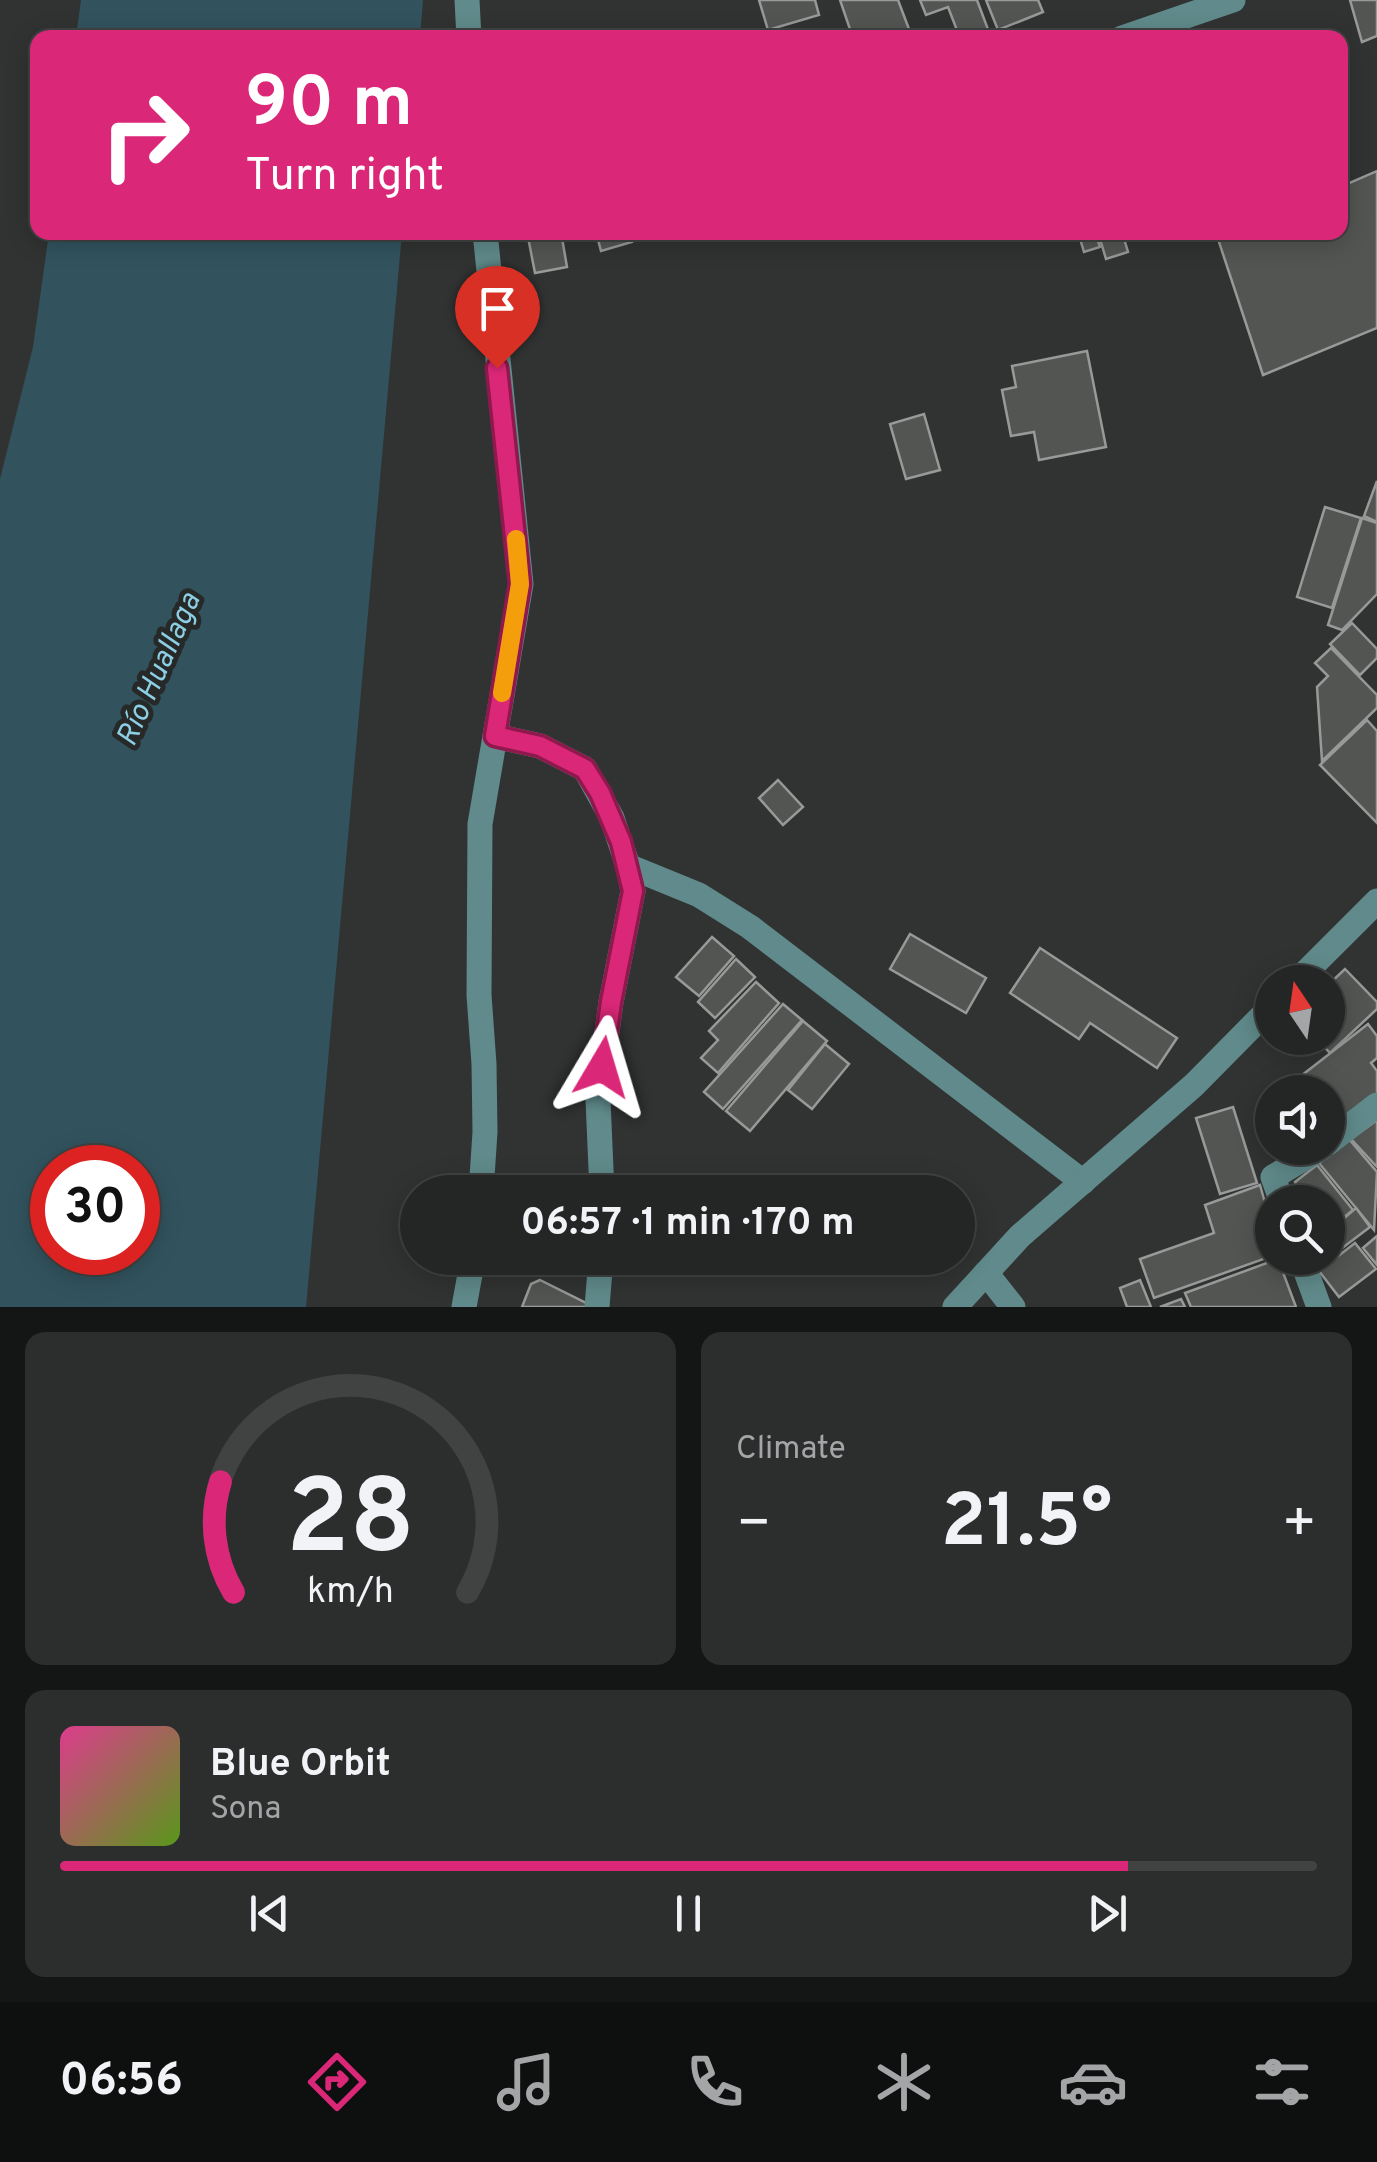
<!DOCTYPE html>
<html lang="en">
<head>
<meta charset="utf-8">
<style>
	body { margin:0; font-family:Overpass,sans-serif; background:#2c2e2e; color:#f1f3f6; height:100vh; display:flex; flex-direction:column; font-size:38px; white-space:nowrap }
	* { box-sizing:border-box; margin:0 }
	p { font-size:32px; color:#a3a5a7 }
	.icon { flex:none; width:55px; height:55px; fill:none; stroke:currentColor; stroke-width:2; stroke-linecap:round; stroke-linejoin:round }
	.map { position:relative; height:1307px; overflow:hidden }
	.drawer { display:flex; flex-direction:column; gap:25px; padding:25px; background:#141515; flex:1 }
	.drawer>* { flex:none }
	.top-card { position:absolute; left:30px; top:30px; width:1318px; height:210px; border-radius:20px; box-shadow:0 5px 25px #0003,0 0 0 2px #414343; background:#db2777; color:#fff; overflow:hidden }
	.needle { width:65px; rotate:347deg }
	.buttons { position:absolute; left:1255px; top:965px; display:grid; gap:20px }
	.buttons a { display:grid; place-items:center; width:90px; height:90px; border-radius:50%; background:#242626; box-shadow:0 5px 25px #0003,0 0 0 2px #414343; font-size:50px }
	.speed { position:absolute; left:30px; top:1145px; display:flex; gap:20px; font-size:50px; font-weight:700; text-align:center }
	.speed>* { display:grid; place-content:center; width:130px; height:130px; border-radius:50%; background:#242626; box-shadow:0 5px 25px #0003,0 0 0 2px #414343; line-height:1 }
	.speed .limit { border:15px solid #d22; background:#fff; color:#111 }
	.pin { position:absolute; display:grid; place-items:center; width:85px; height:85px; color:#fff; margin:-102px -42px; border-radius:50% 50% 50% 0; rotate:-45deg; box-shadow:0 0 10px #0007 }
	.pin .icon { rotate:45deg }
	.me { position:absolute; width:110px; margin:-55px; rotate:7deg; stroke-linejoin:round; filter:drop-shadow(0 0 8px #0008) }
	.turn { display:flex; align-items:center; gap:35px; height:210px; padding:0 50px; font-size:45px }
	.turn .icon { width:130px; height:130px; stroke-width:2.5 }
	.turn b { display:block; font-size:70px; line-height:85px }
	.big { font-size:75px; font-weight:700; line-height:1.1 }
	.drawer .widget { flex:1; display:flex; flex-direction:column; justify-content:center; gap:15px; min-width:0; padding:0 35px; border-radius:20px; background:#2c2e2e }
	.drawer .dial { align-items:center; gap:0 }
	.dial svg { height:260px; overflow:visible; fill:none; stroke:#414343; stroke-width:7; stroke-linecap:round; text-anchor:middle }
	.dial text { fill:#f1f3f6; stroke:none }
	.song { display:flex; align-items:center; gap:30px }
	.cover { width:120px; height:120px; border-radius:15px; background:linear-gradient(135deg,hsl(330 70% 55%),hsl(90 70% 35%)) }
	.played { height:10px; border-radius:5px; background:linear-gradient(90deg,#db2777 85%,#414343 85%) }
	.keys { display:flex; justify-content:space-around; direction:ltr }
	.heat { display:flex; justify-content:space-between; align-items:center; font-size:55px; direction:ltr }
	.drawer .tiles { flex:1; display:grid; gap:25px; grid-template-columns:1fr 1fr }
	.widget:last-child { grid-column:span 2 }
	.trip { position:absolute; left:400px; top:1175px; width:575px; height:100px; border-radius:50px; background:#242626; box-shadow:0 5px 25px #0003,0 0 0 2px #414343; font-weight:700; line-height:100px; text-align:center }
	.tab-bar { display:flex; height:160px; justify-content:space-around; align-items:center; background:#0e0f0f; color:#a3a5a7 }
	.tab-bar .icon { width:70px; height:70px }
	.tab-bar .selected { color:#db2777 }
	.tab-bar b { font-size:45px; color:#f1f3f6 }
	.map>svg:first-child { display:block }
	.water { fill:#32535e; fill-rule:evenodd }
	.building { fill:#535553; stroke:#979a98; stroke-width:2.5 }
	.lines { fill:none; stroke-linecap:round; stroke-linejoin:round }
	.minor { stroke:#608a8b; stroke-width:25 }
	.route-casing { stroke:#8e194d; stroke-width:25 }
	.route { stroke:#db2777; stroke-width:18 }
	.slow { stroke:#f59e0b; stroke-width:18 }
	.labels { text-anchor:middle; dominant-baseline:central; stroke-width:10; stroke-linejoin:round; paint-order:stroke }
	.water-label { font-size:30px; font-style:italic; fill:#8ccee4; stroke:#262928 }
</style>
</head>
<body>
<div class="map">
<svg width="1377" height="1307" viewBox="0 0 1377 1307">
	<rect width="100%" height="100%" fill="#303332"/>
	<g class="water">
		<polygon points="81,0 423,0 420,37 76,37"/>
		<path d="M49,233h353l-96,1074h-306v-828l33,-132zM52,1168h86v84h-86z"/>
	</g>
	<g class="building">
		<polygon points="759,0 815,0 819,15 768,30"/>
		<polygon points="840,0 898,0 912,37 853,38"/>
		<polygon points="920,0 977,0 989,32 975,38 960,38 948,7 926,15"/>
		<polygon points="986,0 1038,0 1043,12 998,30"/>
		<polygon points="1350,0 1377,0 1377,36 1362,42"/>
		<polygon points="1377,171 1377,328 1263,375 1218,239 1233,232 1340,232 1340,187"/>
		<polygon points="527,232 561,232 567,267 535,273"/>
		<polygon points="596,232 629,232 632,242 601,251"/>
		<polygon points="1078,232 1095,232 1100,247 1084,252"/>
		<polygon points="1098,232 1122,232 1128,252 1106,259"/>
		<polygon points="1087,351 1106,447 1039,460 1034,432 1011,436 1002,390 1016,387 1012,366"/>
		<polygon points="924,414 940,470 906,479 890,424"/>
		<polygon points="1377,481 1377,522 1364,516"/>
		<polygon points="1325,507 1361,518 1332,608 1297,597"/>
		<polygon points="1362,518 1377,523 1377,594 1342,630 1328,625"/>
		<polygon points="1352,623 1377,649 1377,658 1360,675 1330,644"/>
		<polygon points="1331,648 1377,695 1377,708 1322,761 1317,687 1328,676 1315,663"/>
		<polygon points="1367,720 1377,731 1377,823 1320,765"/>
		<polygon points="778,780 803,807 783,825 759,798"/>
		<polygon points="910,934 986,978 966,1013 890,969"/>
		<polygon points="712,937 734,956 699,996 676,977"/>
		<polygon points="1040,948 1177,1038 1157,1068 1090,1023 1079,1039 1010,993"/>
		<polygon points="736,959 755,977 715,1018 698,1002"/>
		<polygon points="1345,969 1377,1002 1377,1009 1330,1053 1316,1038 1328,1038 1328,985"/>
		<polygon points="756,982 779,1003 718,1073 701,1058 718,1040 709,1031"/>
		<polygon points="783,1004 802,1020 723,1109 704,1092"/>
		<polygon points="803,1021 827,1041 750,1131 726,1111"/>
		<polygon points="1368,1024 1377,1036 1377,1058 1371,1063 1377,1071 1377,1095 1328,1132 1328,1092 1293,1092 1288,1086"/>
		<polygon points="825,1044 849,1064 812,1109 788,1090"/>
		<polygon points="1233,1107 1257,1183 1220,1194 1196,1118"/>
		<polygon points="1377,1120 1377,1167 1351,1139"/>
		<polygon points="1348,1138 1377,1172 1374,1230 1319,1163"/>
		<polygon points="1317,1165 1353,1210 1328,1230 1328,1202 1302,1202 1295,1182"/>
		<polygon points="1260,1185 1272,1228 1272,1256 1154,1298 1140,1259 1214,1233 1205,1205"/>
		<polygon points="1356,1208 1370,1227 1321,1264 1318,1258 1328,1258 1328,1232"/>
		<polygon points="1377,1236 1377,1265 1363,1248"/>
		<polygon points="1355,1243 1376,1269 1339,1297 1319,1271"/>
		<polygon points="1278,1259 1296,1307 1191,1307 1185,1293"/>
		<polygon points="540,1280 588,1304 587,1307 522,1307 531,1284"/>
		<polygon points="1140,1280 1151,1307 1127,1307 1120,1288"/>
		<polygon points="1181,1299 1185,1307 1160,1307"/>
	</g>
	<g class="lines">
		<g class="minor">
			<polyline points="467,0 469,38"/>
			<polyline points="1122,38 1233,0"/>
			<polyline points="495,736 540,746 585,769 612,818 628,866 633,891 611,1002 598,1100 602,1192"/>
			<polyline points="628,866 699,895 750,927 1083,1182"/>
			<polyline points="1296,982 1377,901"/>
			<polyline points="1328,1143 1377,1105"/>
			<polyline points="481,1192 485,1132 484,1064 479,995 480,824 521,584 485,232"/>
			<polyline points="1282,1202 1273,1177 1321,1148"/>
			<polyline points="1301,1258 1319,1307"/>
			<polyline points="986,1273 1013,1307"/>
			<polyline points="464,1307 473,1258"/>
			<polyline points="597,1307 601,1258"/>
			<polyline points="955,1307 1020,1236 1194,1085 1272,1006"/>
		</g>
	</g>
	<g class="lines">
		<defs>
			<polyline id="route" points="497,368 520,584 495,736 540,746 585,769 600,793 621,842 633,891 611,1002 602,1067"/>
		</defs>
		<use href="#route" class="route-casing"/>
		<use href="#route" class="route"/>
		<polyline class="slow" points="502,693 520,584 516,539"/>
	</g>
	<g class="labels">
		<g class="water-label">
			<text transform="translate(160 670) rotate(-66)">Río Huallaga</text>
		</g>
	</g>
</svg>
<div class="buttons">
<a><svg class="needle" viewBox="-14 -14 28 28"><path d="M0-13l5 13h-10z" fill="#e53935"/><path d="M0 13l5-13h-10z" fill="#a3a5a7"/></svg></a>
<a><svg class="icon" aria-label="sound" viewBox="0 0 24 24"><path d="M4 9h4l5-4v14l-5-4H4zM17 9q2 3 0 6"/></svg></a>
<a><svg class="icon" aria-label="search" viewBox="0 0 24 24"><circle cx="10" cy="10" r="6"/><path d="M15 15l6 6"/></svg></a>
</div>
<div class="speed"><div class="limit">30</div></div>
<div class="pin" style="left:497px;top:368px;background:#d93025"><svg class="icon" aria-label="arrive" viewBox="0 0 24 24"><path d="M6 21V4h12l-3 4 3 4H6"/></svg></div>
<svg class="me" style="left:602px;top:1067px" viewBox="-20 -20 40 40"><path d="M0-17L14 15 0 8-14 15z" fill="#db2777" stroke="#fff" stroke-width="4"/></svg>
<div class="trip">06:57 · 1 min · 170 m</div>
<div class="top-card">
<div class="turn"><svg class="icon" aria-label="right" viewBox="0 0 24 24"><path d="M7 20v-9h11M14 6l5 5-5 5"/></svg><div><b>90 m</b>Turn right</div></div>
</div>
</div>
<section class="drawer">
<div class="tiles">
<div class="widget dial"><svg viewBox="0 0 100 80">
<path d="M14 69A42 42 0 1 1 86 69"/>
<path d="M14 69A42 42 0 0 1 10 35" stroke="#db2777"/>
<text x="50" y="56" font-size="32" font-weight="700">28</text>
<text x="50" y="72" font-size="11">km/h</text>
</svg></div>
<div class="widget"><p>Climate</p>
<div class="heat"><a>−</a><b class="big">21.5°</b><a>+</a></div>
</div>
<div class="widget">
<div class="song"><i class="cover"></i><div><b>Blue Orbit</b><p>Sona</p></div></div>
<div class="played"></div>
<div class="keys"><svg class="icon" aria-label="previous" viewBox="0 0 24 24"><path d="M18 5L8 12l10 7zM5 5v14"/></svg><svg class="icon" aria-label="pause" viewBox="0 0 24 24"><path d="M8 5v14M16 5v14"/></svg><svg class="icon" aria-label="next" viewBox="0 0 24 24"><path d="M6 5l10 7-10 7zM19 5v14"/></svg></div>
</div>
</div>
</section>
<nav class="tab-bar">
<b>06:56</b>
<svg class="icon selected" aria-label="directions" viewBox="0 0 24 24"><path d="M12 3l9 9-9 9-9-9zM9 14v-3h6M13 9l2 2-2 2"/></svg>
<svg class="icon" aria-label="music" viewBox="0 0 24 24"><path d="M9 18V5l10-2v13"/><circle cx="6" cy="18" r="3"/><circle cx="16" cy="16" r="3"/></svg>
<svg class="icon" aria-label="phone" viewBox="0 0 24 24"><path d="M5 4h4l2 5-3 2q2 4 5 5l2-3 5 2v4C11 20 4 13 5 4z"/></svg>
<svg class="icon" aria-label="climate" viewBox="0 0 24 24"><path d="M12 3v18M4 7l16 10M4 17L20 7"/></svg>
<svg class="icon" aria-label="car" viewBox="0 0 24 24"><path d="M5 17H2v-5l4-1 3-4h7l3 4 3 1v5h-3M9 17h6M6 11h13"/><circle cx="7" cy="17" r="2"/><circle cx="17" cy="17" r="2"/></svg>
<svg class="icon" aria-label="filters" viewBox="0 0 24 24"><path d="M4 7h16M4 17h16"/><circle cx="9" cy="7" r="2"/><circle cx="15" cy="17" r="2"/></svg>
</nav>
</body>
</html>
